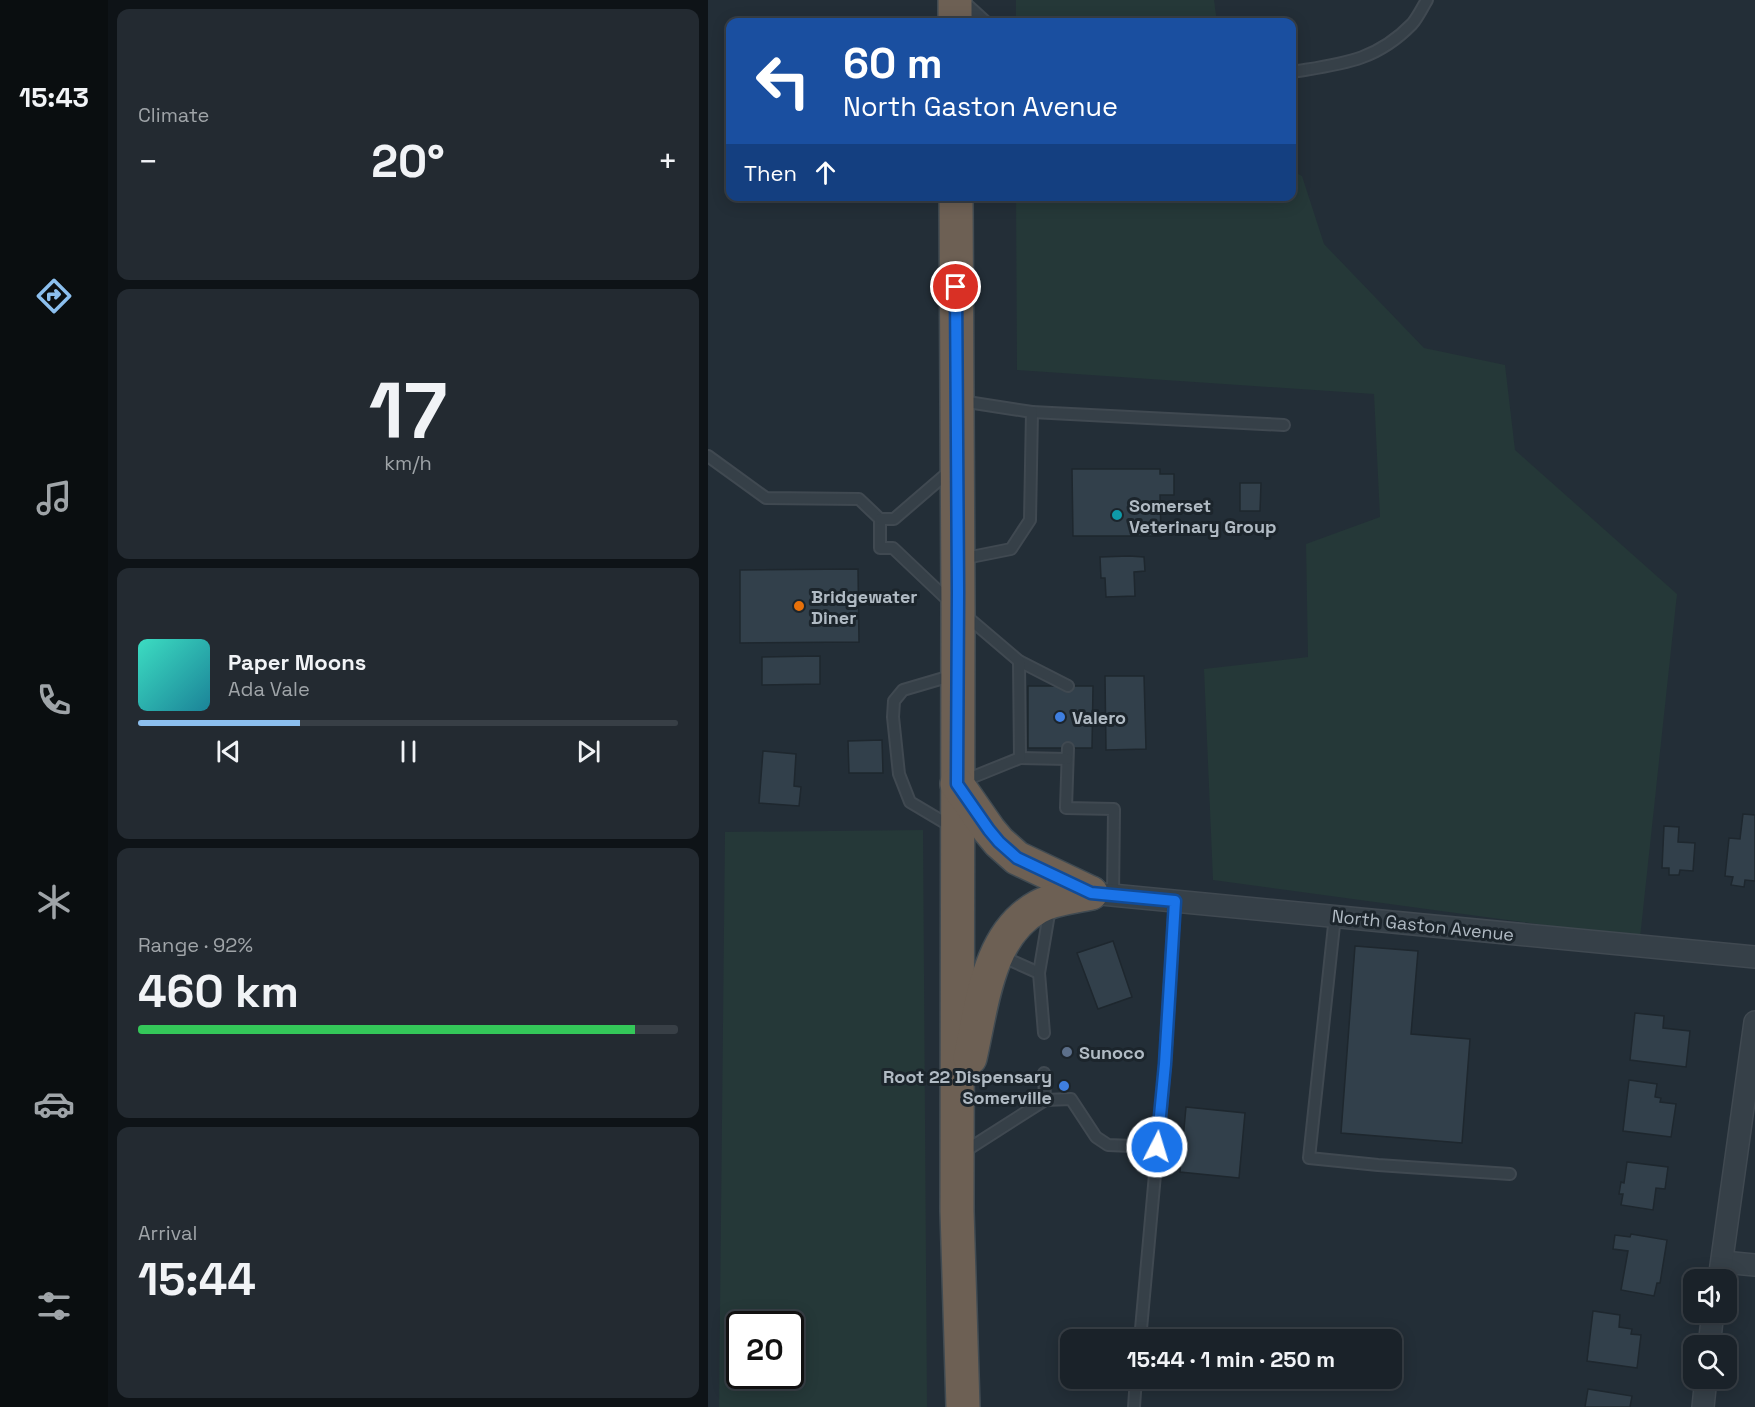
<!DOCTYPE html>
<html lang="en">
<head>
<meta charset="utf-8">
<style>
	body { margin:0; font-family:"Space Grotesk",sans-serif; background:#232a31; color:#f1f3f6; height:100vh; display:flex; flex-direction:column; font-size:22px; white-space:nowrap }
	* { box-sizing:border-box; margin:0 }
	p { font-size:20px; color:#9fa4a8 }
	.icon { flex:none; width:33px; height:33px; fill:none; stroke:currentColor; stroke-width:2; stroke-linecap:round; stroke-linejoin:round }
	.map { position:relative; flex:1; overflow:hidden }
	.sheet { display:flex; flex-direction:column; gap:9px; padding:9px; background:#0e1317; width:600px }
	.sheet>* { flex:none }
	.guide { position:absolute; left:18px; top:18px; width:570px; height:183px; border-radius:12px; box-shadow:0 3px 15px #0003,0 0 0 2px #383f46; background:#1a4fa0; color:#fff; overflow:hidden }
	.controls { position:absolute; left:975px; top:1269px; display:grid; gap:12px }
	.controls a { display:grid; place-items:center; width:54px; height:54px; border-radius:12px; background:#1a2229; box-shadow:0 3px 15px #0003,0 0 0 2px #383f46; font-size:30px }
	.speed { position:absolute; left:18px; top:1311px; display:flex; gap:12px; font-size:30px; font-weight:700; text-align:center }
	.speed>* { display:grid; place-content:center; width:78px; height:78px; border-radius:50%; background:#1a2229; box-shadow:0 3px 15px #0003,0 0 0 2px #383f46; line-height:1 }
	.speed .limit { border:3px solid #111; border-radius:9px; background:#fff; color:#111 }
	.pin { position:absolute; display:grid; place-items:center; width:51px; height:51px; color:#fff; margin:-26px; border:3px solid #fff; border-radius:50%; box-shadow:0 2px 6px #0007 }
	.me { position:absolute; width:66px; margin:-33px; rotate:5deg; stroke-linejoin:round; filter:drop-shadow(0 0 4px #0008) }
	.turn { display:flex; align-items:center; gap:21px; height:126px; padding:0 18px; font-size:27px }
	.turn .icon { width:78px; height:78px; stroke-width:2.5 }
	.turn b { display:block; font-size:42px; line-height:51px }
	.then { display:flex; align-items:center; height:57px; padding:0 18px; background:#0003; gap:12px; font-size:22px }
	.big { font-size:45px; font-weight:700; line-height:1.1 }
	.sheet .card { flex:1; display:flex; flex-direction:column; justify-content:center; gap:9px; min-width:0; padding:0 21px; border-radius:12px; background:#232a31 }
	.sheet .dial { align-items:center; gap:0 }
	.dial b { font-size:78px; line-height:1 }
	.song { display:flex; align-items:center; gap:18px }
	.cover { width:72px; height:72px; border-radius:9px; background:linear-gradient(135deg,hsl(170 70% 55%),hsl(190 70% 35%)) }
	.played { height:6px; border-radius:3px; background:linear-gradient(90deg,#8cbfee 30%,#383f46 30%) }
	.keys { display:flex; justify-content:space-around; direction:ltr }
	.heat { display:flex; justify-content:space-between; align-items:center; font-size:33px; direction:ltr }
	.charge { height:9px; border-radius:4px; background:linear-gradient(90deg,#34c759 92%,#383f46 0) }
	.trip { position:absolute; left:352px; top:1329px; width:342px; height:60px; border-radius:12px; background:#1a2229; box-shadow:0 3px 15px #0003,0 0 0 2px #383f46; font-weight:700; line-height:60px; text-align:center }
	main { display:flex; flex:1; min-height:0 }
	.menu { display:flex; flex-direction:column; width:108px; justify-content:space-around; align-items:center; background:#0a0e10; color:#9fa4a8 }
	.menu .icon { width:42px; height:42px }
	.menu .current { color:#8cbfee }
	.menu b { font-size:27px; color:#f1f3f6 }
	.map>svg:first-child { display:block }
	.green { fill:#253838; fill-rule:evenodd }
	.building { fill:#32404b; stroke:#1e272e; stroke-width:1.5 }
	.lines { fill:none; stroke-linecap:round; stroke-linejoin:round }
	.lane-casing { stroke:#404951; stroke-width:14 }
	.street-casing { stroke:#404951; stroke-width:24 }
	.highway-casing { stroke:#414b52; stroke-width:36 }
	.lane { stroke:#364048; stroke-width:10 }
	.street { stroke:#364048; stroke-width:21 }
	.highway { stroke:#6d6054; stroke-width:33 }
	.route-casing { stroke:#114b97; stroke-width:15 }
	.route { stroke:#1a73e8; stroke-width:10 }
	.culture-dot { fill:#0f9aa8; stroke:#1c252c; stroke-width:2 }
	.food-dot { fill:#e8710a; stroke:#1c252c; stroke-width:2 }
	.shop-dot { fill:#3f7fe0; stroke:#1c252c; stroke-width:2 }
	.service-dot { fill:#5c6f8a; stroke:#1c252c; stroke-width:2 }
	.labels { text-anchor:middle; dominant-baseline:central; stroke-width:6; stroke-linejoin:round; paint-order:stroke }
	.poi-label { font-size:18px; font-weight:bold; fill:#b1bbc4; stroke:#1c252c; text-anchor:start }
	.street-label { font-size:18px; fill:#b1bbc4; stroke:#1c252c }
</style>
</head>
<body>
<main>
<nav class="menu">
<b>15:43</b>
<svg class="icon current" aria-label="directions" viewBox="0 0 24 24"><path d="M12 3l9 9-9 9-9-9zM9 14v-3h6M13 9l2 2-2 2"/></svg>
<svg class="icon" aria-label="music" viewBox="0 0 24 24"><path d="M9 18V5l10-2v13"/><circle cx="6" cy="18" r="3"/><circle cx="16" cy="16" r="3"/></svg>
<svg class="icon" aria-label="phone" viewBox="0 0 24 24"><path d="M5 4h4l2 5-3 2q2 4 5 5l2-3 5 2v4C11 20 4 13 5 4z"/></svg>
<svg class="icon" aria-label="climate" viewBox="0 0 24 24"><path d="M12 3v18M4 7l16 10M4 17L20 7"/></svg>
<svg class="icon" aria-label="car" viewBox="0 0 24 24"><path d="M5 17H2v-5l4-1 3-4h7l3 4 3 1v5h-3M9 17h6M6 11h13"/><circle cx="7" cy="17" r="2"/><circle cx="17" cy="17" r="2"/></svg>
<svg class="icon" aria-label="filters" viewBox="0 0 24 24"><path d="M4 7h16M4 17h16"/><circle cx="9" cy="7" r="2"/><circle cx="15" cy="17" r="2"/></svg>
</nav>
<section class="sheet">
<div class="card"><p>Climate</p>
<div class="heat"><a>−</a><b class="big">20°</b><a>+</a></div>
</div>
<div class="card dial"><b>17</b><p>km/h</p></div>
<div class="card">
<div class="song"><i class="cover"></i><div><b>Paper Moons</b><p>Ada Vale</p></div></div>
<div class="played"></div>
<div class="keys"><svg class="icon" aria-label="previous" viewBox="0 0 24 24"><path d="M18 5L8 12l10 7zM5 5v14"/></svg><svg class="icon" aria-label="pause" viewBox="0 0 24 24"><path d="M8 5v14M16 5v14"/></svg><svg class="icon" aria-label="next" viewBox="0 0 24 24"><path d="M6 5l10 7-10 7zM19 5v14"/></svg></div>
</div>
<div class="card"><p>Range · 92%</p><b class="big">460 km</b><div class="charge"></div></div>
<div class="card"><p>Arrival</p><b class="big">15:44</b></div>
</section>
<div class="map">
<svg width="1047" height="1407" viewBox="0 0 1047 1407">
	<rect width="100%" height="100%" fill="#232e37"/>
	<g class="green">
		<polygon points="308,0 506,0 509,22 308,22"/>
		<polygon points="584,171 594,176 616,244 716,348 797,365 807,450 969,594 932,938 505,880 496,669 600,657 598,544 672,517 666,394 309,370 308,197 584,196"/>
		<path d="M215,830l4,577h-208l6,-575zM82,1324v52h-50v-52z"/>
	</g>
	<g class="building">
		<polygon points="364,469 452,469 452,474 466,474 466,495 452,495 453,536 365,536"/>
		<polygon points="532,483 553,483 552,511 532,511"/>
		<polygon points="421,556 436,557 437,571 426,572 427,596 398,597 397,578 393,578 392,557"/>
		<polygon points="150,569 151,642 32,643 32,570"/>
		<polygon points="112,656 112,684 54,685 54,657"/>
		<polygon points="397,676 436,676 438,749 398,750"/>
		<polygon points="320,686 385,686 384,748 320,748"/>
		<polygon points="174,740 175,773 141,773 140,741"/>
		<polygon points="55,751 88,754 86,786 93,787 91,806 51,803"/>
		<polygon points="1035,814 1047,815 1047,881 1037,880 1036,887 1023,885 1025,877 1017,876 1021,838 1032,839"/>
		<polygon points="956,826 971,827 970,842 987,843 985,871 972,870 971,875 961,875 961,868 954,868"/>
		<polygon points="405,941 424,997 390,1009 369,953"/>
		<polygon points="647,946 710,951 703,1034 762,1039 754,1143 633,1133"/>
		<polygon points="927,1013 956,1016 955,1028 982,1031 978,1067 922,1060"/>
		<polygon points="921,1080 949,1084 947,1097 953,1098 952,1102 968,1104 963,1137 915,1131"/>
		<polygon points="478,1107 537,1113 531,1178 472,1172"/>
		<polygon points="919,1162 960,1167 957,1189 948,1188 945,1210 913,1205 915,1194 911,1194 913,1182 916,1183"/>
		<polygon points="923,1234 959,1240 952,1283 949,1283 946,1296 913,1290 920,1251 905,1249 907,1235 922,1237"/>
		<polygon points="885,1311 912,1315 911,1327 924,1329 923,1334 933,1335 929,1368 879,1361"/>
		<polygon points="880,1389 924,1396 922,1407 877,1407"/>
	</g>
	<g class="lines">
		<defs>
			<g id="lane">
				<polyline points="254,0 278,22"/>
				<path d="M584,72c48,-8 83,-10 120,-48 6,-7 10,-16 15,-24"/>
				<polyline points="324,412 576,425"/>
				<polyline points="0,456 58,498 151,499 172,519 172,548 185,548 243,603"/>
				<polyline points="172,519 186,519 244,469"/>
				<polyline points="253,559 303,549 322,520 324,412 253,401"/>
				<polyline points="311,661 360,686"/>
				<polyline points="360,748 358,808 406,809 405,895"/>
				<polyline points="312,758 359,759"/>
				<polyline points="255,781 312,758 311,661 257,615"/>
				<polyline points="244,827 202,802 191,774 185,717 186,701 195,690 246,675"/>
				<polyline points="627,916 601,1158 670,1165 802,1174"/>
				<polyline points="293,956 331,973"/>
				<polyline points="336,1033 331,973 342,908"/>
				<polyline points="336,1073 337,1100"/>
				<polyline points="254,1153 337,1100 363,1099 388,1137 400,1145 449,1147"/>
				<polyline points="432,1340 457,1064 467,901"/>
				<polyline points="426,1407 428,1378"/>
			</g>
			<g id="street">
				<polyline points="383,893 1047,957"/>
				<polyline points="1015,1262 1047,1265"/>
				<polyline points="1011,1280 1047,1022"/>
				<polyline points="1001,1346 1005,1312"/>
				<polyline points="995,1407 998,1378"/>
			</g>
			<g id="highway">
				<polyline points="247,22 247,0"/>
				<polyline points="248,196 250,609 249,1211 255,1407"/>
				<polyline points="249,784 281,830 291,842 309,858 383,893"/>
				<path d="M262,1058c12,-51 17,-123 68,-151 16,-9 36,-10 53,-14"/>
			</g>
		</defs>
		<use href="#lane" class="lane-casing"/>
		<use href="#street" class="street-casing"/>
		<use href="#highway" class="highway-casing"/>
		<use href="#lane" class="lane"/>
		<use href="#street" class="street"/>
		<use href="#highway" class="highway"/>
	</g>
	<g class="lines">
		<defs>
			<polyline id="route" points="248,287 250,592 249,784 281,830 291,842 309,858 383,893 467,901 457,1064 449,1147"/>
		</defs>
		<use href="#route" class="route-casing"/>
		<use href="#route" class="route"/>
	</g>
	<circle class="culture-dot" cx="409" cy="515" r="6"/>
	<circle class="food-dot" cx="91" cy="606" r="6"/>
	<g class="shop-dot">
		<circle cx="352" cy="717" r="6"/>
		<circle cx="356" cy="1086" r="6"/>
	</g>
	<circle class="service-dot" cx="359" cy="1052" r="6"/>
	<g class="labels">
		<g class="poi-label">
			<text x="421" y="505">Somerset<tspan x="421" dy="21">Veterinary Group</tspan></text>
			<text x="103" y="596">Bridgewater<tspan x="103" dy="21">Diner</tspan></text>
			<text x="364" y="717">Valero</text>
			<text x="371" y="1052">Sunoco</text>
			<text x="344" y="1076" text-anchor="end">Root 22 Dispensary<tspan x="344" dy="21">Somerville</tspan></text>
		</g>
		<g class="street-label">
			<text transform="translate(715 925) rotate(6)">North Gaston Avenue</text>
		</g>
	</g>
</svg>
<div class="controls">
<a><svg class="icon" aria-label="sound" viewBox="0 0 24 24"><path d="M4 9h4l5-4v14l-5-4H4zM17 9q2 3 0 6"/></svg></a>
<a><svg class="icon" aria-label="search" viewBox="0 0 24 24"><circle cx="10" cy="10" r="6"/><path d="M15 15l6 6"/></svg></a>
</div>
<div class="speed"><div class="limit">20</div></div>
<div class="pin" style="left:248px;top:287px;background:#d93025"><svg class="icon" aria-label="arrive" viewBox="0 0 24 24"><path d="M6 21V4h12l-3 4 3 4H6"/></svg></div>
<svg class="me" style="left:449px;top:1147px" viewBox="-20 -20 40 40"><circle r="17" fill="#1a73e8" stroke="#fff" stroke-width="3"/><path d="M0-11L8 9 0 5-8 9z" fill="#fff"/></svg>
<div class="trip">15:44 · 1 min · 250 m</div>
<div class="guide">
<div class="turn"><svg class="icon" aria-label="left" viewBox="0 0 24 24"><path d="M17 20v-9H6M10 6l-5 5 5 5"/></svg><div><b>60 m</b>North Gaston Avenue</div></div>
<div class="then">Then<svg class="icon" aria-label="ahead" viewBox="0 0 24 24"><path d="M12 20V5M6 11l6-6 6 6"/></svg></div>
</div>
</div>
</main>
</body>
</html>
